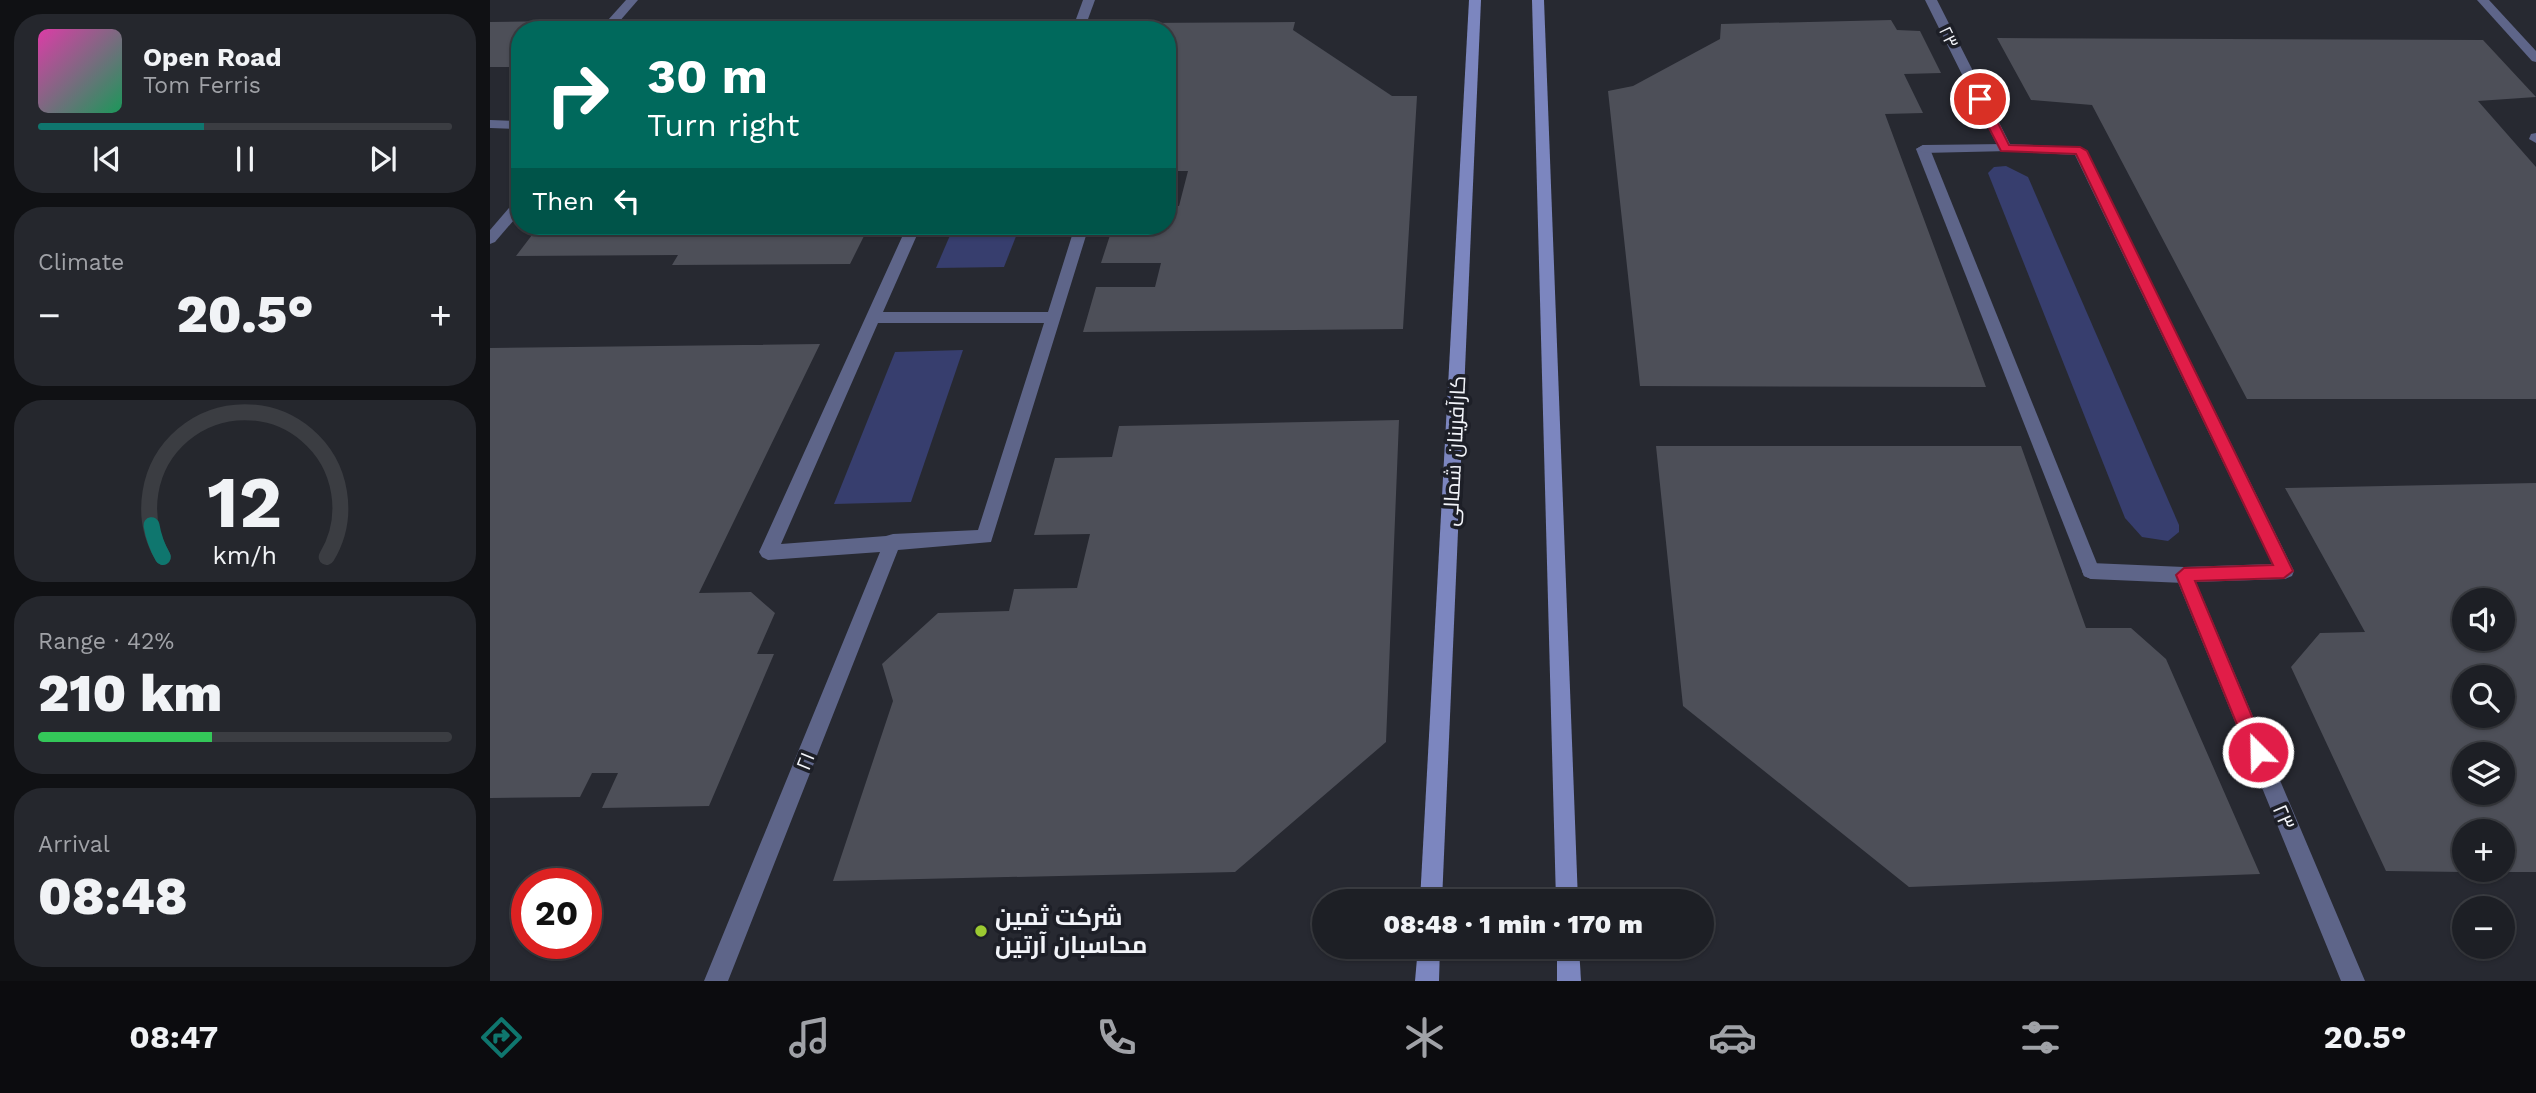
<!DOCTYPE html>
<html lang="en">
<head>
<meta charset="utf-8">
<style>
	body { margin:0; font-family:"Work Sans",Cairo,sans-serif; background:#25272d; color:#f1f3f6; height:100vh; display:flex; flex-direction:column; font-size:26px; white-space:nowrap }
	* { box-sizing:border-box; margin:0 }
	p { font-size:23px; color:#a0a2a7 }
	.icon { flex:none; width:38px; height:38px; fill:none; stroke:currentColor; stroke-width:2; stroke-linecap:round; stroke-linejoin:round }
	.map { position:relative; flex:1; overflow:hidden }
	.panel { display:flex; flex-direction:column; gap:14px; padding:14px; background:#101114; width:490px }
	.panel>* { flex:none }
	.banner { position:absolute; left:21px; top:21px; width:665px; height:214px; border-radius:28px; box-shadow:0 2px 5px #0004,0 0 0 2px #3b3d42; background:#00695c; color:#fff; overflow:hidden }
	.fabs { position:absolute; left:1962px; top:588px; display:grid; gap:14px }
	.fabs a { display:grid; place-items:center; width:63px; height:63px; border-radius:50%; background:#1d1f25; box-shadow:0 2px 5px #0004,0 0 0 2px #3b3d42; font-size:35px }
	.speed { position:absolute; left:21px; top:868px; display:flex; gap:14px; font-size:35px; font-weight:700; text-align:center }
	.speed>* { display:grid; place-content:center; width:91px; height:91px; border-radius:50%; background:#1d1f25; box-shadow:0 2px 5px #0004,0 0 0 2px #3b3d42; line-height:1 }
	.speed .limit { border:10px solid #d22; background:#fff; color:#111 }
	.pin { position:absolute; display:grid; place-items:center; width:60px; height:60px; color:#fff; margin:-30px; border:4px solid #fff; border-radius:50%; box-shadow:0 2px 7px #0007 }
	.me { position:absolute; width:77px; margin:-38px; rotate:337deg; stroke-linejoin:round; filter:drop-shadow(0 0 5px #0008) }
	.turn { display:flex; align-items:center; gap:24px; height:147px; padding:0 21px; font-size:32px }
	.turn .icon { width:91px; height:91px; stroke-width:2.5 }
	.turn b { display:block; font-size:49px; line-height:60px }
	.then { display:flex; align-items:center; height:66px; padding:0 21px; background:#0003; gap:14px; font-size:26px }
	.big { font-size:52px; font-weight:800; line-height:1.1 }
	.panel .widget { flex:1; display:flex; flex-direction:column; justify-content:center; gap:10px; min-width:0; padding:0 24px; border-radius:28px; background:#25272d }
	.panel .dial { align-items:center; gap:0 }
	.dial svg { height:182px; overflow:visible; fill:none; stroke:#3b3d42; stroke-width:7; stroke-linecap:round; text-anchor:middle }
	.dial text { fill:#f1f3f6; stroke:none }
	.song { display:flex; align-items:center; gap:21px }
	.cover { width:84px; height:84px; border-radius:10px; background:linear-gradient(135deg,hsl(320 70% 55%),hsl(150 70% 35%)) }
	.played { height:7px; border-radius:4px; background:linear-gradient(90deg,#0f766e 40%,#3b3d42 40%) }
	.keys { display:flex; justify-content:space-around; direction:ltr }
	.heat { display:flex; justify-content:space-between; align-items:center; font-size:38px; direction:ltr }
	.charge { height:10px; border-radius:5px; background:linear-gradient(90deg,#34c759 42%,#3b3d42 0) }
	.trip { position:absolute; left:822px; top:889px; width:402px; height:70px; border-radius:35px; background:#1d1f25; box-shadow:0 2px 5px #0004,0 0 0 2px #3b3d42; font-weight:800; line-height:70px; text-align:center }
	.menu { display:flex; height:112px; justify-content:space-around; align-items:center; background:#0c0c0f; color:#a0a2a7 }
	.menu .icon { width:49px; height:49px }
	.menu .selected { color:#0f766e }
	.menu b { font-size:32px; color:#f1f3f6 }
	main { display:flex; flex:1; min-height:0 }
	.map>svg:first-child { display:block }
	.green { fill:#373e6e }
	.building { fill:#4d4f58; fill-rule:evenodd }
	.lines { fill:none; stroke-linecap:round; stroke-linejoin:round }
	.lane { fill:#5e6589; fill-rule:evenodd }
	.street { fill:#5e6589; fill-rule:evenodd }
	.secondary { fill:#7c86bf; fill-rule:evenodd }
	.route { fill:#e11d48; stroke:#92132f; stroke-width:2 }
	.poi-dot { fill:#9cca31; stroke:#1d1f27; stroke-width:2.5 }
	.labels { text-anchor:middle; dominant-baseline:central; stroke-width:7; stroke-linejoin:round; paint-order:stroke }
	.far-street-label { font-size:18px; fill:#f2f4f9; stroke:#1d1f27 }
	.street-label { font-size:21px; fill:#f2f4f9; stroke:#1d1f27 }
	.near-poi-label { font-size:24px; font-weight:bold; fill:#f2f4f9; stroke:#1d1f27; text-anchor:start }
</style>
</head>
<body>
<main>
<section class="panel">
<div class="widget">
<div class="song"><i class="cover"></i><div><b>Open Road</b><p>Tom Ferris</p></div></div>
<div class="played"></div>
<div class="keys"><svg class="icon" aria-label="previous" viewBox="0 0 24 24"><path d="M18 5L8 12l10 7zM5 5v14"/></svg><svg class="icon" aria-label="pause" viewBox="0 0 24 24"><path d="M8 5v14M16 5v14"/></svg><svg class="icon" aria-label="next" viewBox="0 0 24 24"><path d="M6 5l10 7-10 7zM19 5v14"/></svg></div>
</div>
<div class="widget"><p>Climate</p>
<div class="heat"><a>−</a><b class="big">20.5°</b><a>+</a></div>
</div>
<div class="widget dial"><svg viewBox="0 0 100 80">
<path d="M14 69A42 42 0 1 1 86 69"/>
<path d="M14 69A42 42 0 0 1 9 55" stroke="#0f766e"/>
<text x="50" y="56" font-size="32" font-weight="700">12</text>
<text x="50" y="72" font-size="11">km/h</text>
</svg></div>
<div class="widget"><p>Range · 42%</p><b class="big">210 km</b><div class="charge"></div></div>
<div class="widget"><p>Arrival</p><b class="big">08:48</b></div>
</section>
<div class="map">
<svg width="2046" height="981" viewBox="0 0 2046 981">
	<rect width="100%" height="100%" fill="#272931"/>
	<g class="green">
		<polygon points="1516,166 1538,177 1689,525 1689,532 1678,541 1652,537 1635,518 1498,173 1504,167"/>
		<polygon points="464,226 530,226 514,267 446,268"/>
		<polygon points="473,350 421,502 344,504 405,352"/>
	</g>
	<g class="building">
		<polygon points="1401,20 1407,30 1430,31 1451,73 1414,74 1433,113 1395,114 1496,387 1150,386 1118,91 1143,86 1230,39 1231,24"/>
		<polygon points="74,21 67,30 30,30 30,67 0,67 0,22"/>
		<polygon points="805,22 803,30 902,96 927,96 913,329 593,332 606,287 665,287 671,263 611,263 623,226 677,226 677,206 689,206 698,171 677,171 677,30 644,30 646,23"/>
		<polygon points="1507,38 1993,40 2046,97 1988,101 2046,167 2046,399 1757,399 1602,105 1541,100"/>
		<polygon points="86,226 379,226 360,264 182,265 188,255 26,256 42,235 79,235"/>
		<polygon points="330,344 209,593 261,592 285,613 267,654 284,654 219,806 112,808 128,773 102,773 90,797 0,798 0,348"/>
		<polygon points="909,420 896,742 745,872 343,881 403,701 392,664 448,613 519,611 524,589 587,588 600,534 544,535 565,458 622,457 629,426"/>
		<polygon points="1166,446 1531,446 1596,628 1641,628 1676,659 1770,874 1419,887 1193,706"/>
		<path d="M2046,483v389h-34v-41h-38v41l-78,-1 -95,-204 29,-34 45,-1 -80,-144zM1974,600h38v39h-38zM1974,677h38v39h-38zM1974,754h38v39h-38z"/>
	</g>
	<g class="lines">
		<g class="lane">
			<polygon points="136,0 148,0 122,30 109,30"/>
			<polygon points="593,0 605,0 594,30 582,30"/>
			<polygon points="1435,0 1447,0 1520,144 1590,147 1597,151 1804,571 1802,576 1795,579 1706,582 1875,981 1851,981 1685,575 1687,569 1694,567 1782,564 1585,155 1510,151"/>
			<polygon points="1987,0 1999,0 2046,51 2046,62 2042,61"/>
			<polygon points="0,120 30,121 30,129 0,128"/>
			<polygon points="2046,133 2046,143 2039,139 2041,134"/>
			<polygon points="1433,145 1440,149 1610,571 1608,576 1601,579 1594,576 1592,571 1426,149"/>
			<polygon points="30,200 30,213 5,242 0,244 0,230 25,201"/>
			<path d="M417,226h14l-38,86h165l27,-86h14l-98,316 -93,8 -170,431h-24l176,-429 -112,8 -6,-3 -3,-5zM388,323h166l-66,207 -85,4 -7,2 -105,8z"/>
		</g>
		<g class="street">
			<polygon points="1515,144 1522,148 1520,151 1433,153 1426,149 1433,145"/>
			<polygon points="1601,563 1694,567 1701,569 1703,575 1701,581 1694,583 1601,579 1594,576 1592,571 1594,566"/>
		</g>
		<g class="secondary">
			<polygon points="979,0 991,0 952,901 930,901"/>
			<polygon points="1042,0 1054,0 1088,901 1066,901"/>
			<polygon points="928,947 950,947 949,981 925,981"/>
			<polygon points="1067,947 1089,947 1091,981 1067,981"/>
		</g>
	</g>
	<polygon class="route" points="1490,95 1496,99 1519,145 1590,147 1597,151 1803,571 1794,578 1705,581 1777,752 1774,759 1768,761 1761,759 1686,575 1694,568 1783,565 1586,154 1511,151 1484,99"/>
	<circle class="poi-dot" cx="491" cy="931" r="7"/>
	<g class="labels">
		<g class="far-street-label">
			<text transform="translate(1459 37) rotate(64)">۲۳</text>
		</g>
		<g class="street-label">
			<text transform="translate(964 451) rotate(-87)">کارآفرینان شمالی</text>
			<text transform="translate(315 761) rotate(-68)">۲۱</text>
			<text transform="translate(1794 817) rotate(67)">۲۳</text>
		</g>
		<g class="near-poi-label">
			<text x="505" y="917">شرکت ثمین<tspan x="505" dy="28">محاسبان آرتین</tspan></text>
		</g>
	</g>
</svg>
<div class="fabs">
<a><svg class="icon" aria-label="sound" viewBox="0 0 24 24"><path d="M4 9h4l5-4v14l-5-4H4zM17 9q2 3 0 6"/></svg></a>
<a><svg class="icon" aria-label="search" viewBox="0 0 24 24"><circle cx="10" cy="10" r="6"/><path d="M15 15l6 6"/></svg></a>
<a><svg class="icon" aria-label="layers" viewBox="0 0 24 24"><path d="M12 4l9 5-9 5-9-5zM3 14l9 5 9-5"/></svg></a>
<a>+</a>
<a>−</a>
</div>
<div class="speed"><div class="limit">20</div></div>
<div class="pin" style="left:1490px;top:99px;background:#d93025"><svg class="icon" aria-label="arrive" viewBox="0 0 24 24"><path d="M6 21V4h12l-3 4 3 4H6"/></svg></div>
<svg class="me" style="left:1768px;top:752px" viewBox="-20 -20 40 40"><circle r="17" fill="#e11d48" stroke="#fff" stroke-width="3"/><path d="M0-11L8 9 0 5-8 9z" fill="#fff"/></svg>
<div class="trip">08:48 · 1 min · 170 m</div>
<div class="banner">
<div class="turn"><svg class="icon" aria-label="right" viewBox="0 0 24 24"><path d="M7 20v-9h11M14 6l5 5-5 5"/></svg><div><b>30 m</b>Turn right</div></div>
<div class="then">Then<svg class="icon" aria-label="left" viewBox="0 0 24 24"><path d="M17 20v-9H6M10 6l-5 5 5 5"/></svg></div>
</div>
</div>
</main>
<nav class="menu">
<b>08:47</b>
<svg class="icon selected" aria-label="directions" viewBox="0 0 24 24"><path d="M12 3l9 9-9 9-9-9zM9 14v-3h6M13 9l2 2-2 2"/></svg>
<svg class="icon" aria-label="music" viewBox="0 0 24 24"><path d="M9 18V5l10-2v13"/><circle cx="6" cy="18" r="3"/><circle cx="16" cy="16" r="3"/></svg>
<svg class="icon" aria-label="phone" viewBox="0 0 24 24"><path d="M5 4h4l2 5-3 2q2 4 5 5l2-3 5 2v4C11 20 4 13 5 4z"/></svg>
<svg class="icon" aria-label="climate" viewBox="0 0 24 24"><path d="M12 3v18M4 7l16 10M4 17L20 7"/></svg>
<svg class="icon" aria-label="car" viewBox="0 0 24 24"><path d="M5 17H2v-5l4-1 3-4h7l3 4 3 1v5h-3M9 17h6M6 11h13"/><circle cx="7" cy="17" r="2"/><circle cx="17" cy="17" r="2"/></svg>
<svg class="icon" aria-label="filters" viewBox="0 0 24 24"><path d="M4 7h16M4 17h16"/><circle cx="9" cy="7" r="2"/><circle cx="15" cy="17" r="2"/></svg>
<b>20.5°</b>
</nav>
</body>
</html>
